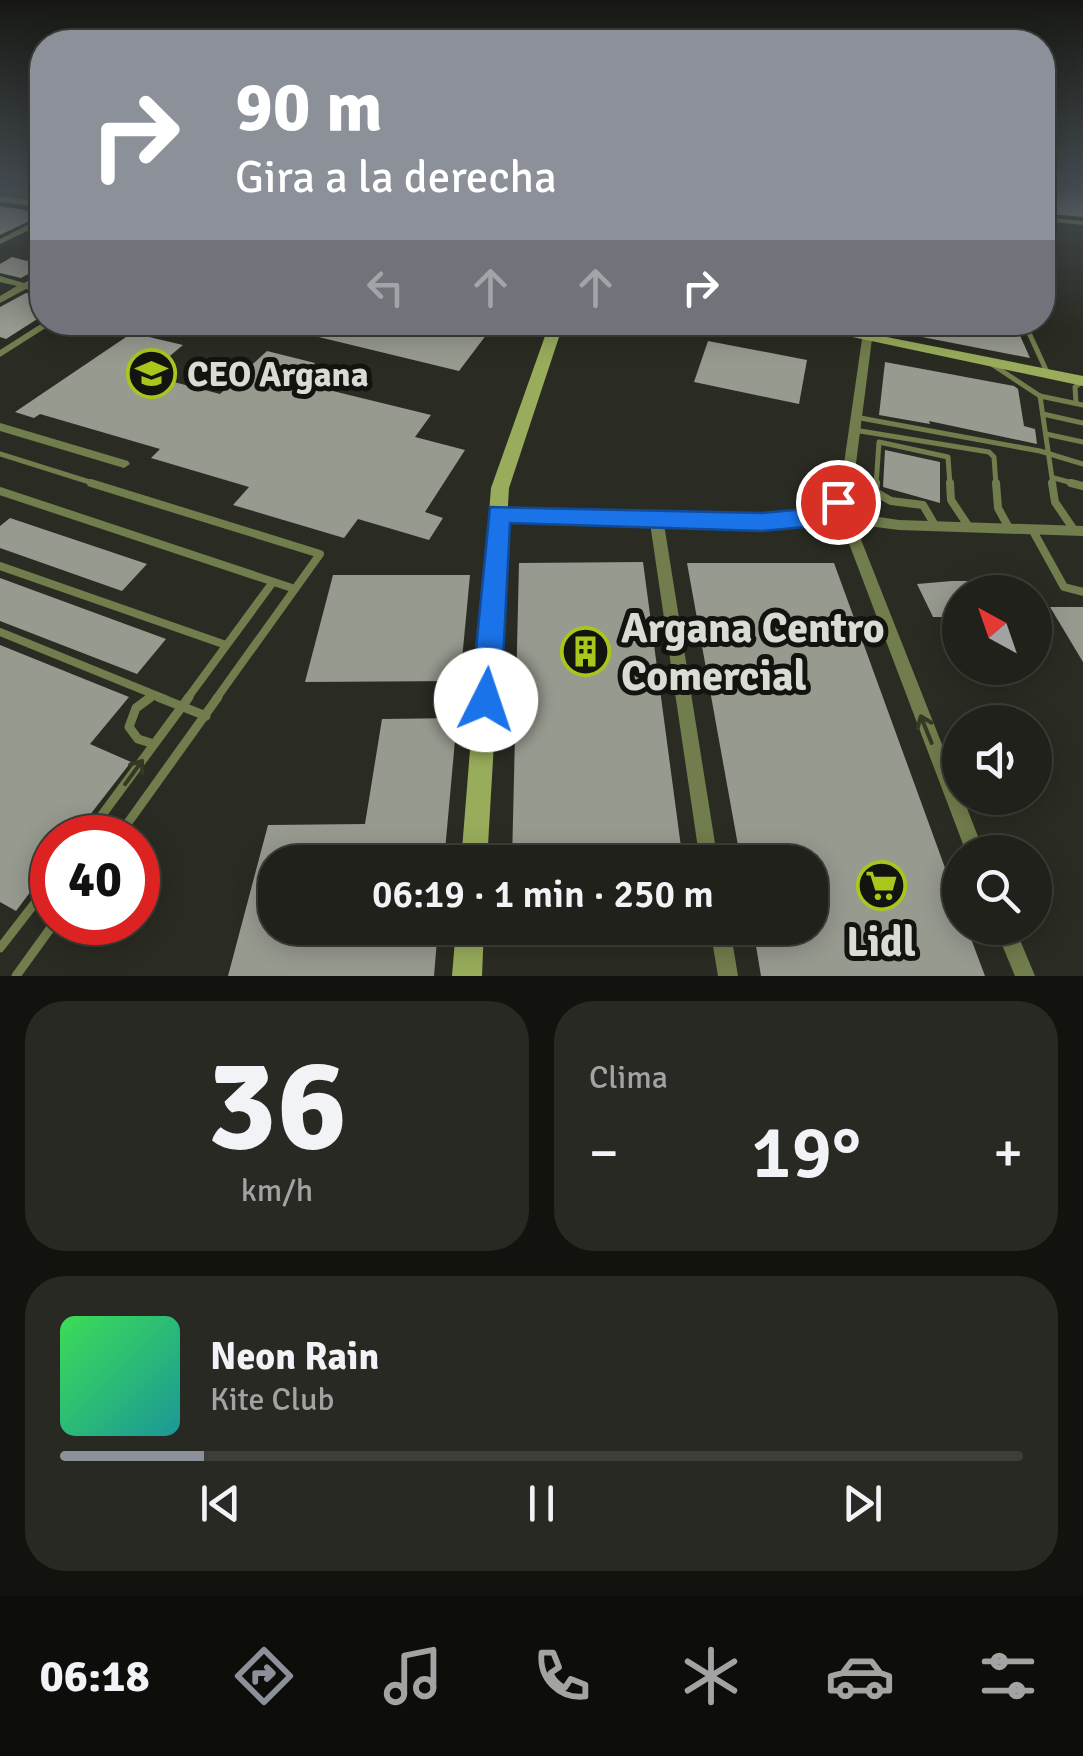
<!DOCTYPE html>
<html lang="es">
<head>
<meta charset="utf-8">
<style>
	body { margin:0; font-family:Signika,sans-serif; background:#282923; color:#f1f3f6; height:100vh; display:flex; flex-direction:column; font-size:38px; white-space:nowrap }
	* { box-sizing:border-box; margin:0 }
	p { font-size:32px; color:#a2a3a2 }
	.icon { flex:none; width:55px; height:55px; fill:none; stroke:currentColor; stroke-width:2; stroke-linecap:round; stroke-linejoin:round }
	.map { position:relative; height:976px; overflow:hidden }
	.details { display:flex; flex-direction:column; gap:25px; padding:25px; background:#12120e; flex:1 }
	.details>* { flex:none }
	.banner { position:absolute; left:30px; top:30px; width:1025px; height:305px; border-radius:40px; box-shadow:0 5px 25px #0003,0 0 0 2px #3d3e39; background:#8c9099; color:#fff; overflow:hidden }
	.needle { width:65px; rotate:320deg }
	.controls { position:absolute; left:942px; top:575px; display:grid; gap:20px }
	.controls a { display:grid; place-items:center; width:110px; height:110px; border-radius:50%; background:#20211a; box-shadow:0 5px 25px #0003,0 0 0 2px #3d3e39; font-size:50px }
	.speed { position:absolute; left:30px; top:815px; display:flex; gap:20px; font-size:50px; font-weight:700; text-align:center }
	.speed>* { display:grid; place-content:center; width:130px; height:130px; border-radius:50%; background:#20211a; box-shadow:0 5px 25px #0003,0 0 0 2px #3d3e39; line-height:1 }
	.speed .limit { border:15px solid #d22; background:#fff; color:#111 }
	.pin { position:absolute; display:grid; place-items:center; width:85px; height:85px; color:#fff; margin:-42px; border:5px solid #fff; border-radius:50%; box-shadow:0 2px 10px #0007 }
	.me { position:absolute; width:110px; margin:-55px; rotate:4deg; stroke-linejoin:round; filter:drop-shadow(0 0 8px #0008) }
	.turn { display:flex; align-items:center; gap:35px; height:210px; padding:0 40px; font-size:45px }
	.turn .icon { width:130px; height:130px; stroke-width:2.5 }
	.turn b { display:block; font-size:70px; line-height:85px }
	.lanes { display:flex; align-items:center; height:95px; padding:0 40px; background:#0003; justify-content:center; gap:50px; direction:ltr }
	.lanes .off { opacity:.35 }
	.big { font-size:75px; font-weight:600; line-height:1.1 }
	.details .widget { flex:1; display:flex; flex-direction:column; justify-content:center; gap:15px; min-width:0; padding:0 35px; border-radius:40px; background:#282923 }
	.details .dial { align-items:center; gap:0 }
	.dial b { font-size:130px; line-height:1 }
	.song { display:flex; align-items:center; gap:30px }
	.cover { width:120px; height:120px; border-radius:15px; background:linear-gradient(135deg,hsl(130 70% 55%),hsl(180 70% 35%)) }
	.played { height:10px; border-radius:5px; background:linear-gradient(90deg,#8c9099 15%,#3d3e39 15%) }
	.keys { display:flex; justify-content:space-around; direction:ltr }
	.heat { display:flex; justify-content:space-between; align-items:center; font-size:55px; direction:ltr }
	.details .tiles { flex:1; display:grid; gap:25px; grid-template-columns:1fr 1fr }
	.widget:last-child { grid-column:span 2 }
	.trip { position:absolute; left:258px; top:845px; width:570px; height:100px; border-radius:40px; background:#20211a; box-shadow:0 5px 25px #0003,0 0 0 2px #3d3e39; font-weight:600; line-height:100px; text-align:center }
	.menu { display:flex; height:160px; justify-content:space-around; align-items:center; background:#0d0d0a; color:#a2a3a2 }
	.menu .icon { width:70px; height:70px }
	.menu .active { color:#8c9099 }
	.menu b { font-size:45px; color:#f1f3f6 }
	.map>svg:first-child { display:block }
	.building { fill:#979a8f }
	.lines { fill:none; stroke-linecap:round; stroke-linejoin:round }
	.lane-far2 { stroke:#717d4c; stroke-width:5 }
	.lane-far1 { stroke:#717d4c; stroke-width:8 }
	.lane { stroke:#717d4c; stroke-width:9 }
	.street { fill:#717d4c; fill-rule:evenodd }
	.secondary { fill:#98ac5b; fill-rule:evenodd }
	.oneway { stroke:#343925 }
	.route { fill:#1a73e8; stroke:#114b97; stroke-width:2.5 }
	.labels { text-anchor:middle; dominant-baseline:central; stroke-width:10; stroke-linejoin:round; paint-order:stroke }
	.poi-label { font-size:35px; font-weight:bold; fill:#d9dbd5; stroke:#131410; text-anchor:start }
	.near-poi-label { font-size:42px; font-weight:bold; fill:#d9dbd5; stroke:#131410; text-anchor:start }
</style>
</head>
<body>
<div class="map">
<svg width="1083" height="976" viewBox="0 0 1083 976">
	<rect width="100%" height="100%" fill="#2a2c23"/>
	<g class="building">
		<polygon points="1042,192 1083,192 1083,217 1052,214"/>
		<polygon points="0,206 42,213 42,215 0,235"/>
		<polygon points="42,252 42,266 21,278 0,273 0,264 12,257 27,261"/>
		<polygon points="26,293 42,296 42,316 6,339 0,337 0,307"/>
		<polygon points="309,322 479,322 493,326 459,371 298,332"/>
		<polygon points="877,322 1014,322 1030,358 876,328"/>
		<polygon points="132,333 183,345 147,375 220,394 267,351 315,363 296,382 431,415 415,437 465,450 425,512 443,518 429,540 358,519 344,538 233,505 249,487 151,458 160,449 40,414 34,418 15,412"/>
		<polygon points="708,341 807,360 799,404 694,382"/>
		<polygon points="885,362 1014,386 1018,389 1024,426 1035,429 1037,444 929,421 930,424 879,415"/>
		<polygon points="885,450 940,462 940,503 883,487"/>
		<polygon points="10,518 147,564 122,591 0,548 0,526"/>
		<polygon points="643,562 683,862 512,862 519,563"/>
		<polygon points="687,563 834,563 960,909 960,928 967,928 985,976 761,976 753,928 810,928 810,862 741,862"/>
		<polygon points="333,575 470,575 460,681 305,682"/>
		<polygon points="0,578 166,639 137,674 0,621"/>
		<polygon points="952,581 981,581 987,592 960,592 960,617 933,617 917,584"/>
		<polygon points="1050,607 1083,607 1083,662"/>
		<polygon points="0,645 129,697 90,744 131,762 72,838 52,838 52,863 16,911 0,902"/>
		<polygon points="457,718 444,862 275,862 275,928 438,928 434,976 228,976 268,825 365,824 382,719"/>
	</g>
	<g class="lines">
		<g class="lane-far2">
			<polyline points="1024,322 1047,372"/>
			<polyline points="993,365 1040,396 1053,485"/>
			<polyline points="1040,396 1083,405"/>
			<polyline points="1076,403 1075,387 1083,381"/>
			<polyline points="1043,414 1083,423"/>
			<polyline points="855,417 1040,451 1083,464"/>
			<polyline points="854,430 989,452 994,457 996,485"/>
			<polyline points="1046,434 1083,442"/>
			<polyline points="0,454 99,485"/>
			<polyline points="1054,478 1080,485"/>
			<polyline points="876,485 879,442 948,457 950,485"/>
		</g>
		<g class="lane-far1">
			<polyline points="91,483 320,554 216,699"/>
			<polyline points="876,483 875,492 891,501 923,505 936,527"/>
			<polyline points="950,483 951,500 969,527"/>
			<polyline points="996,483 998,508 1009,528"/>
			<polyline points="1052,483 1055,502 1074,530"/>
			<polyline points="1071,483 1083,486"/>
			<polyline points="0,491 295,589"/>
			<polyline points="1033,531 1064,587 1083,592"/>
			<polyline points="0,566 226,645"/>
			<polyline points="0,632 165,699"/>
			<polyline points="148,699 152,696"/>
			<polyline points="187,699 273,582"/>
		</g>
		<g class="lane">
			<polyline points="151,697 136,708 129,727 138,739 154,744"/>
			<polyline points="158,697 206,716"/>
			<polyline points="85,838 189,697"/>
			<polyline points="117,838 218,697"/>
			<polyline points="0,948 52,881"/>
			<polyline points="16,976 55,922"/>
		</g>
		<g class="street">
			<polygon points="1042,217 1083,221 1083,225 1042,221"/>
			<polygon points="39,219 42,219 42,224 0,244 0,239"/>
			<polygon points="42,273 42,279 33,285 42,287 42,293 26,289 0,303 0,296 17,286 0,282 0,276 24,283"/>
			<polygon points="44,322 55,322 0,357 0,350"/>
			<path d="M867,336l5,3 -21,163 12,5 3,8 33,5 184,6v10l-184,-6 -31,-4 -1,3 -9,3 102,258v8h3l21,54h-18l-121,-319 -21,-7 -1,-4 -60,5 -99,-3 54,338h-18l-50,-339 -152,-5 -5,-2 -1,-3 1,-3 5,-2 265,9 56,-4c1,-8 13,-16 20,-15l23,-159zM838,508l14,5 3,9 -5,3 -16,-6 -2,-6z"/>
			<polygon points="0,423 128,461 130,464 124,468 0,431"/>
			<polygon points="710,928 730,928 738,976 718,976"/>
			<polygon points="995,928 1015,928 1035,976 1015,976"/>
		</g>
		<g class="secondary">
			<polygon points="0,196 42,201 42,207 0,202"/>
			<polygon points="550,322 564,322 509,488 487,862 461,862 491,488"/>
			<polygon points="782,322 811,322 1083,376 1083,386"/>
			<polygon points="456,928 484,928 482,976 452,976"/>
		</g>
	</g>
	<defs><path id="oneway-shaft" d="M-6 0H5M1.5-3L5.5 0L1.5 3" fill="none" stroke-width="1.6" stroke-linecap="round" stroke-linejoin="round" transform="scale(2.5)"/></defs>
	<g class="oneway">
		<use href="#oneway-shaft" transform="translate(926 729) rotate(-112)"/>
		<use href="#oneway-shaft" transform="translate(134 772) rotate(-54)"/>
	</g>
	<linearGradient id="sky" x2="0" y2="1"><stop stop-color="#171813"/><stop offset="0.58" stop-color="#444b50"/><stop offset="1" stop-color="#444b50" stop-opacity="0"/></linearGradient>
	<rect width="1083" height="329" fill="url(#sky)"/>
	<polygon class="route" points="838,494 849,502 838,512 834,523 826,525 762,531 510,523 501,700 496,710 486,714 476,710 471,700 490,507 762,513 815,508 818,501"/>
	<defs>
		<symbol id="school-ring" viewBox="-11 -11 22 22"><circle r="9.5" fill="#131410" stroke="#a8c71b" stroke-width="1.5"/><path d="M0-5L7-2L0 1L-7-2ZM-4 1L0 2.5L4 1V4Q0 6-4 4Z" fill="#a8c71b"/></symbol>
		<symbol id="building-ring" viewBox="-11 -11 22 22"><circle r="9.5" fill="#131410" stroke="#a8c71b" stroke-width="1.5"/><path d="M-4-6H4V6H1V3H-1V6H-4ZM-2.5-4.3h1.7v1.8h-1.7ZM.8-4.3h1.7v1.8H.8ZM-2.5-1h1.7V.8h-1.7ZM.8-1h1.7V.8H.8Z" fill="#a8c71b"/></symbol>
		<symbol id="supermarket-ring" viewBox="-11 -11 22 22"><circle r="9.5" fill="#131410" stroke="#a8c71b" stroke-width="1.5"/><path d="M-6-5.5h2.5l.6 2H6L4.5 2H-2.5L-4.4-4H-6ZM-1.5 3.2a1.3 1.3 0 1 0 .1 0ZM3 3.2a1.3 1.3 0 1 0 .1 0Z" fill="#a8c71b"/></symbol>
	</defs>
	<g fill-rule="evenodd">
		<use href="#school-ring" x="124" y="346" width="55" height="55"/>
		<use href="#building-ring" x="558" y="624" width="55" height="55"/>
		<use href="#supermarket-ring" x="854" y="858" width="55" height="55"/>
	</g>
	<g class="labels">
		<g class="poi-label">
			<text x="187" y="374">CEO Argana</text>
		</g>
		<g class="near-poi-label">
			<text x="621" y="628">Argana Centro<tspan x="621" dy="48">Comercial</tspan></text>
			<text x="881" y="942" text-anchor="middle">Lidl</text>
		</g>
	</g>
</svg>
<div class="controls">
<a><svg class="needle" viewBox="-14 -14 28 28"><path d="M0-13l5 13h-10z" fill="#e53935"/><path d="M0 13l5-13h-10z" fill="#a2a3a2"/></svg></a>
<a><svg class="icon" aria-label="sound" viewBox="0 0 24 24"><path d="M4 9h4l5-4v14l-5-4H4zM17 9q2 3 0 6"/></svg></a>
<a><svg class="icon" aria-label="search" viewBox="0 0 24 24"><circle cx="10" cy="10" r="6"/><path d="M15 15l6 6"/></svg></a>
</div>
<div class="speed"><div class="limit">40</div></div>
<div class="pin" style="left:838px;top:502px;background:#d93025"><svg class="icon" aria-label="arrive" viewBox="0 0 24 24"><path d="M6 21V4h12l-3 4 3 4H6"/></svg></div>
<svg class="me" style="left:486px;top:700px" viewBox="-20 -20 40 40"><circle r="19" fill="#fff"/><path d="M0-13L10 11 0 6-10 11z" fill="#1a73e8"/></svg>
<div class="trip">06:19 · 1 min · 250 m</div>
<div class="banner">
<div class="turn"><svg class="icon" aria-label="right" viewBox="0 0 24 24"><path d="M7 20v-9h11M14 6l5 5-5 5"/></svg><div><b>90 m</b>Gira a la derecha</div></div>
<div class="lanes"><svg class="icon off" aria-label="left" viewBox="0 0 24 24"><path d="M17 20v-9H6M10 6l-5 5 5 5"/></svg><svg class="icon off" aria-label="ahead" viewBox="0 0 24 24"><path d="M12 20V5M6 11l6-6 6 6"/></svg><svg class="icon off" aria-label="ahead" viewBox="0 0 24 24"><path d="M12 20V5M6 11l6-6 6 6"/></svg><svg class="icon" aria-label="right" viewBox="0 0 24 24"><path d="M7 20v-9h11M14 6l5 5-5 5"/></svg></div>
</div>
</div>
<section class="details">
<div class="tiles">
<div class="widget dial"><b>36</b><p>km/h</p></div>
<div class="widget"><p>Clima</p>
<div class="heat"><a>−</a><b class="big">19°</b><a>+</a></div>
</div>
<div class="widget">
<div class="song"><i class="cover"></i><div><b>Neon Rain</b><p>Kite Club</p></div></div>
<div class="played"></div>
<div class="keys"><svg class="icon" aria-label="previous" viewBox="0 0 24 24"><path d="M18 5L8 12l10 7zM5 5v14"/></svg><svg class="icon" aria-label="pause" viewBox="0 0 24 24"><path d="M8 5v14M16 5v14"/></svg><svg class="icon" aria-label="next" viewBox="0 0 24 24"><path d="M6 5l10 7-10 7zM19 5v14"/></svg></div>
</div>
</div>
</section>
<nav class="menu">
<b>06:18</b>
<svg class="icon active" aria-label="directions" viewBox="0 0 24 24"><path d="M12 3l9 9-9 9-9-9zM9 14v-3h6M13 9l2 2-2 2"/></svg>
<svg class="icon" aria-label="music" viewBox="0 0 24 24"><path d="M9 18V5l10-2v13"/><circle cx="6" cy="18" r="3"/><circle cx="16" cy="16" r="3"/></svg>
<svg class="icon" aria-label="phone" viewBox="0 0 24 24"><path d="M5 4h4l2 5-3 2q2 4 5 5l2-3 5 2v4C11 20 4 13 5 4z"/></svg>
<svg class="icon" aria-label="climate" viewBox="0 0 24 24"><path d="M12 3v18M4 7l16 10M4 17L20 7"/></svg>
<svg class="icon" aria-label="car" viewBox="0 0 24 24"><path d="M5 17H2v-5l4-1 3-4h7l3 4 3 1v5h-3M9 17h6M6 11h13"/><circle cx="7" cy="17" r="2"/><circle cx="17" cy="17" r="2"/></svg>
<svg class="icon" aria-label="filters" viewBox="0 0 24 24"><path d="M4 7h16M4 17h16"/><circle cx="9" cy="7" r="2"/><circle cx="15" cy="17" r="2"/></svg>
</nav>
</body>
</html>
